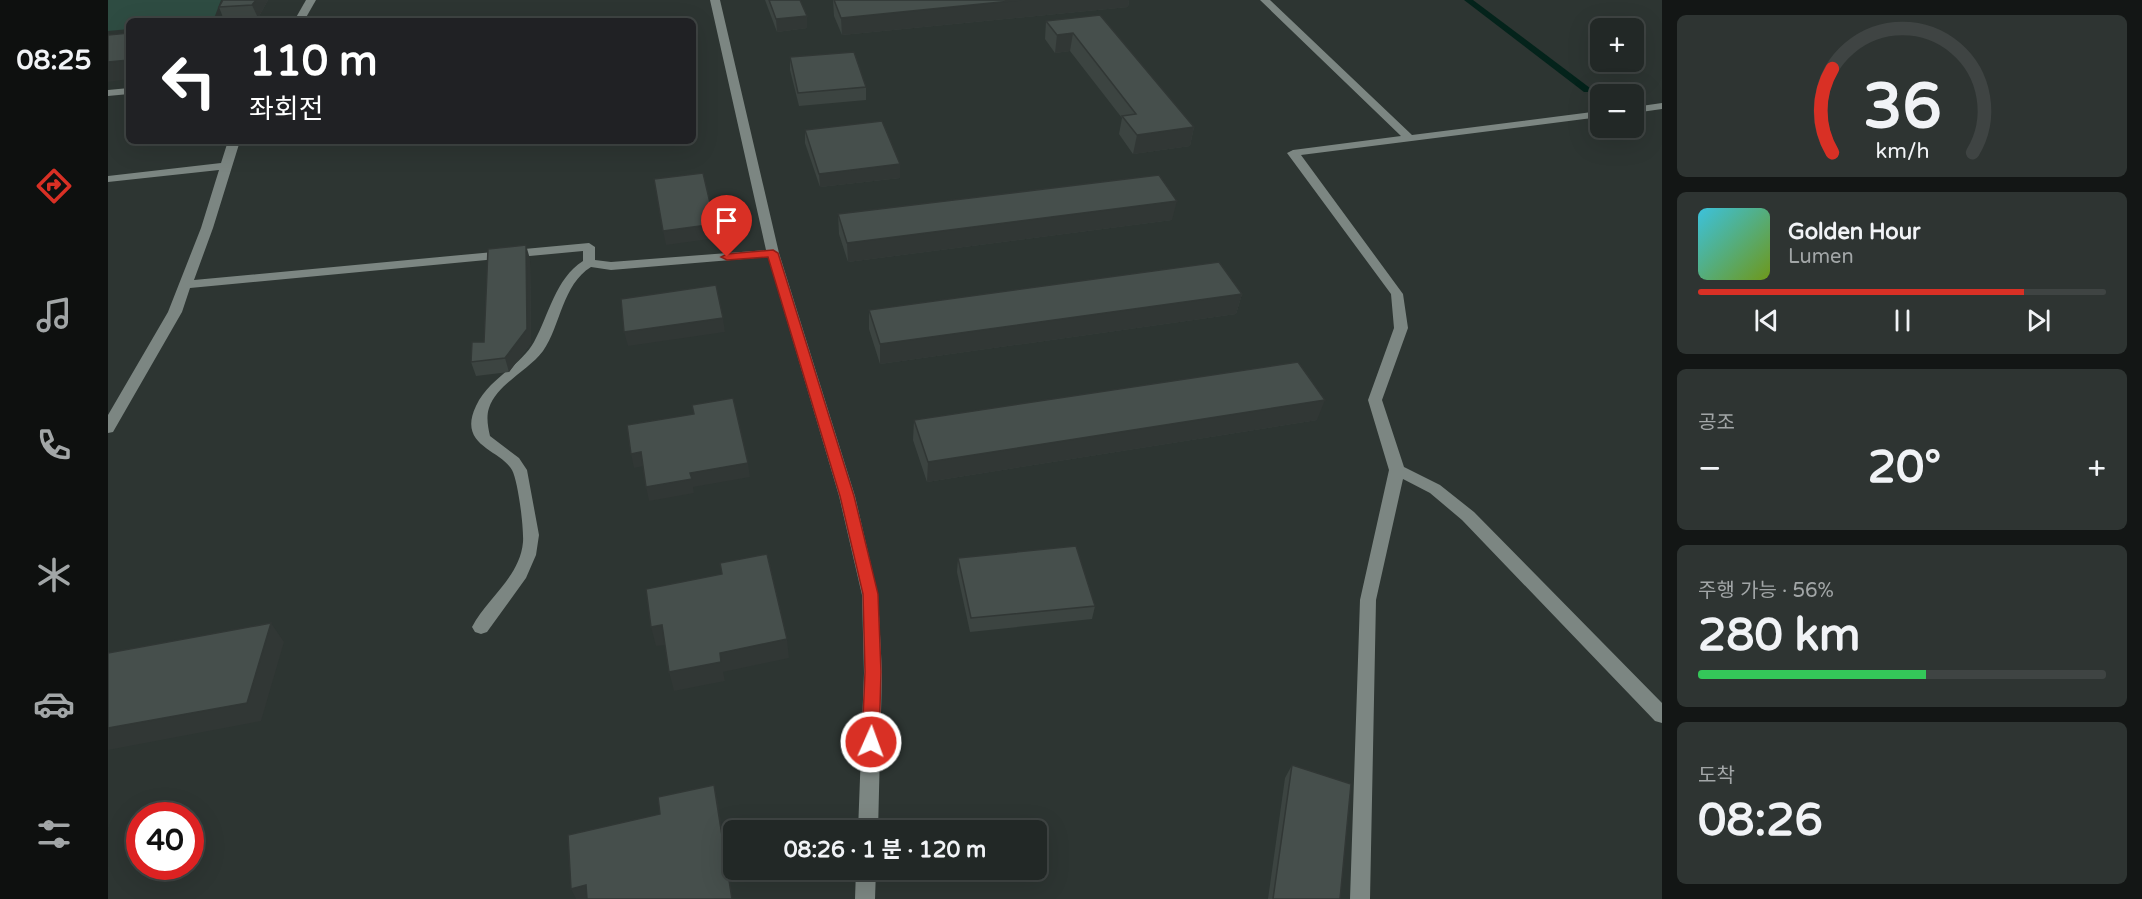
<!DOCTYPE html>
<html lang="ko">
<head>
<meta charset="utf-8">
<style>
	body { margin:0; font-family:"Varela Round","Noto Sans KR",sans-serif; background:#2e3432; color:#f1f3f6; height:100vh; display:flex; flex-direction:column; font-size:22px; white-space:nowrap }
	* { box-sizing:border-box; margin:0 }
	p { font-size:20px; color:#a2a6a7 }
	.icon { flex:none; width:33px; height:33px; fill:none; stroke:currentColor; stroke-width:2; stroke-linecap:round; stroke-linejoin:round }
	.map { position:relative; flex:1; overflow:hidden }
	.side { display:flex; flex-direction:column; gap:15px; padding:15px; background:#131615; width:480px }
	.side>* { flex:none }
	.hud { position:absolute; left:18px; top:18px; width:570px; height:126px; border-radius:9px; box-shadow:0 6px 24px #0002,0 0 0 2px #3f4443; background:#202124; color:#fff; overflow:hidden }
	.fabs { position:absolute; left:1482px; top:18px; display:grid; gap:12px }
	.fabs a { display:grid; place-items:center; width:54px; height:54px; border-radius:9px; background:#222826; box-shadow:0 6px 24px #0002,0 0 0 2px #3f4443; font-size:30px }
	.speed { position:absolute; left:18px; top:802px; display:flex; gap:12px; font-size:30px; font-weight:700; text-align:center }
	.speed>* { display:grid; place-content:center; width:78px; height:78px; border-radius:50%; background:#222826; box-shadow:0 6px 24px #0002,0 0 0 2px #3f4443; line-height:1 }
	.speed .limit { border:9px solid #d22; background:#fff; color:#111 }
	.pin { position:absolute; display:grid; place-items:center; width:51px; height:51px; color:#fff; margin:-62px -26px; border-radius:50% 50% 50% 0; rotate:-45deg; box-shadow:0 0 6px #0007 }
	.pin .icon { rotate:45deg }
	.me { position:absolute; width:66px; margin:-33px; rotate:2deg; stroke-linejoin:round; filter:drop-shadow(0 0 4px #0008) }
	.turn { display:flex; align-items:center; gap:21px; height:126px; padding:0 24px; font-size:27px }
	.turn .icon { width:78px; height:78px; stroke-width:2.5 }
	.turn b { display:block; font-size:42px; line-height:51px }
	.big { font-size:45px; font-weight:700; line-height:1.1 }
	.side .tile { flex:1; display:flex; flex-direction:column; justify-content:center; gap:9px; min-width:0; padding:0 21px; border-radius:9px; background:#2e3432 }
	.side .dial { align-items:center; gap:0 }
	.dial svg { height:156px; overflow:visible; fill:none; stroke:#3f4443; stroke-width:7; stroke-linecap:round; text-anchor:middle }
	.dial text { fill:#f1f3f6; stroke:none }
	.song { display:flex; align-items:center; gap:18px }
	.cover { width:72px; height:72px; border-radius:9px; background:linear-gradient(135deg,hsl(190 70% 55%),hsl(80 70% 35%)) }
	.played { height:6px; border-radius:3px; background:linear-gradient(90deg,#d93025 80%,#3f4443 80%) }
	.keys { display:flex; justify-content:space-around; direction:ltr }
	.heat { display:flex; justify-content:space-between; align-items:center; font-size:33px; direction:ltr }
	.charge { height:9px; border-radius:4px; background:linear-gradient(90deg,#34c759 56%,#3f4443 0) }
	.trip { position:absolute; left:615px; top:820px; width:324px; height:60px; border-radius:9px; background:#222826; box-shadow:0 6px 24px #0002,0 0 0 2px #3f4443; font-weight:700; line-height:60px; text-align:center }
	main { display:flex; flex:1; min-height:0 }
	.dock { display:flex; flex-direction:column; width:108px; justify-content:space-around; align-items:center; background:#0e100f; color:#a2a6a7 }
	.dock .icon { width:42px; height:42px }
	.dock .on { color:#d93025 }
	.dock b { font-size:27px; color:#f1f3f6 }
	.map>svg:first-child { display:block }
	.green { fill:#2e4c42 }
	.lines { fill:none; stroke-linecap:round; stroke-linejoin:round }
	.stream { fill:#04231b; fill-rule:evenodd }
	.minor { fill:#7c8682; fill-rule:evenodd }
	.wall { fill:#3c4441 }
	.shaded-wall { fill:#313735 }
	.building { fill:#464f4c; stroke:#313735; stroke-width:1.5 }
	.route { fill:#d93025; stroke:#8d1f18; stroke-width:1.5 }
</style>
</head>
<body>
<main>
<nav class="dock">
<b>08:25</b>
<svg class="icon on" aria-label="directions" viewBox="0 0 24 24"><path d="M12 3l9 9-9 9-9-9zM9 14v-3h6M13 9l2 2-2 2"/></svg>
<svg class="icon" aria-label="music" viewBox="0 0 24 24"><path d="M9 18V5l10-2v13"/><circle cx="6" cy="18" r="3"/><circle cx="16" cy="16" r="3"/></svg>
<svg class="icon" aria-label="phone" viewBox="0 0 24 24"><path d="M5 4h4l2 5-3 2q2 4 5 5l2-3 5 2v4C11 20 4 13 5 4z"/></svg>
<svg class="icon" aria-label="climate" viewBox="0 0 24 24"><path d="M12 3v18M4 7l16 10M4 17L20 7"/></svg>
<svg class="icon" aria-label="car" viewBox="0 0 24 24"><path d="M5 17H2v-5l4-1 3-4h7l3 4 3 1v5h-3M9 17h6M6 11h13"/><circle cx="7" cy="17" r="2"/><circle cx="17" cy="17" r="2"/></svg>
<svg class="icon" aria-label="filters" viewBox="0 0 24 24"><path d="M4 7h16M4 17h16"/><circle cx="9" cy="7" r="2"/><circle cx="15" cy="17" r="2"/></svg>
</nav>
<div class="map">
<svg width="1554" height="899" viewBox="0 0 1554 899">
	<rect width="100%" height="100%" fill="#2d3532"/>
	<polygon class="green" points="0,0 113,0 105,21 21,21 21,29 0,31"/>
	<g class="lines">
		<polygon class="stream" points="1356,0 1365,0 1482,88 1482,92 1476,92"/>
		<g class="minor">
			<polygon points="198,0 208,0 196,21 186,21"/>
			<path d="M602,0h10l59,253 76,243 23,99 4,78 -4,158h-20l6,-158 -2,-78 -23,-99 -71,-239 -157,13 -20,-3c-29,18 -30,58 -48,84 -15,20 -46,33 -54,57 -3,9 -1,19 1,28l29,22 8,12 12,65 -3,20 -10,23 -39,54 -6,2 -6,-2 -3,-5c15,-29 48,-50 51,-85 1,-14 -5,-61 -11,-72 -12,-21 -55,-24 -36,-64 13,-28 44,-39 58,-64 15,-27 21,-63 49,-81v-10l-393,37 -8,24 -69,120 -5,1v-18l60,-103 33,-84 18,-58 -111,12v-6l113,-13 7,-22h12l-27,87 -19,52 395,-37 6,4v13l16,2 155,-12z"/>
			<polygon points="1152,0 1162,0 1304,135 1492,111 1492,117 1193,155 1295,294 1300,328 1274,400 1296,467 1332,485 1366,512 1554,703 1554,723 1547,721 1354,520 1322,493 1295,479 1268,600 1262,899 1242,899 1252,600 1281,470 1260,400 1286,328 1283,294 1179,153 1185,150 1293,136"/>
			<polygon points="21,88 21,94 0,96 0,90"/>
			<polygon points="1554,103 1554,109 1526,113 1526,107"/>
			<polygon points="748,870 768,870 767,899 747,899"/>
		</g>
	</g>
	<g class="wall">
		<polygon points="115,0 160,0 150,18 116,20 111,7"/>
		<polygon points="657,0 692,0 699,28 669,32"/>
		<polygon points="725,0 1021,0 1020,7 734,35 726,16"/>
		<polygon points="992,15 1086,127 1082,146 1025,154 1011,134 1014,118 962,51 947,53 937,39 938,21"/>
		<polygon points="682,57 758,87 758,100 691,106 682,70"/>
		<polygon points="697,130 792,164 792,178 712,187 697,143"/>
		<polygon points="730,214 1064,220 740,262 731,234"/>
		<polygon points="422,259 423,343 401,372 368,376 363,362 376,342"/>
		<polygon points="1134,294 1128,314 772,364 761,329 761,310"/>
		<polygon points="806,420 1209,420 819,482 805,440"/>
		<polygon points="850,558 987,606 984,619 862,632 849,572"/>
		<polygon points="1184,765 1232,899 1160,899 1177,778"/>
	</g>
	<g class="shaded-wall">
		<polygon points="148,0 160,0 150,18 144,5"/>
		<polygon points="913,0 1021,0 1020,7 734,35 733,18"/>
		<polygon points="699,16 699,28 669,32 668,19"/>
		<polygon points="965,33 962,51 947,53 949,35"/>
		<polygon points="21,60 21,79 0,82 0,62"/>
		<polygon points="1086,127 1082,146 1025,154 1029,135"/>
		<polygon points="792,164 792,178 712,187 711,174"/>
		<polygon points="1069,201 1064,220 740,262 739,243"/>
		<polygon points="607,224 609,238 558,245 555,231"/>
		<polygon points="418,245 422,259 423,343 401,372 397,358"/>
		<polygon points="1134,294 1128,314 772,364 772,344"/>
		<polygon points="615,318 617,332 520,346 516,332"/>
		<polygon points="1217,400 1209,420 819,482 820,462"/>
		<polygon points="533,452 536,466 526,468 523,454"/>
		<polygon points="640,463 642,477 585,487 586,493 541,501 538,487 582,473"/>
		<polygon points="163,623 176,642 153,721 0,750 0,728"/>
		<polygon points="554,625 559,645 548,646 543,627"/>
		<polygon points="679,639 681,658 615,672 617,681 566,691 561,672 612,653"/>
		<polygon points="606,785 610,802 625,899 624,899"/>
		<polygon points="478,885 484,899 468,899 463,889"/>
	</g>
	<g class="building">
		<polygon points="115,0 148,0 144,5 111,7"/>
		<polygon points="661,0 692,0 699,16 668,19"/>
		<polygon points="726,0 913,0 733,18"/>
		<polygon points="992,15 1086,127 1029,135 1014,116 1028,114 965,33 949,35 938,21"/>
		<polygon points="21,33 21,60 0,62 0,35"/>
		<polygon points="746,52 758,87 690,93 682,57"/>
		<polygon points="774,121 792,164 711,174 697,130"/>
		<polygon points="595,173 607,224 555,231 546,179"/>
		<polygon points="1051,175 1069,201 739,243 730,214"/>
		<polygon points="418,245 419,329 397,358 363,362 364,342 376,342 380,249"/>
		<polygon points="1111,262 1134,294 772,344 761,310"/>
		<polygon points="608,285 615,318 516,332 513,299"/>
		<polygon points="1190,362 1217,400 820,462 806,420"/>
		<polygon points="625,398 640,463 582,473 584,479 538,487 533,452 523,454 519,425 586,414 584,405"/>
		<polygon points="968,546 987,606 863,618 850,558"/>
		<polygon points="659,554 679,639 612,653 613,662 561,672 554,625 543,627 538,589 614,574 612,563"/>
		<polygon points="163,623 139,703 0,728 0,653"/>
		<polygon points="1184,765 1243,784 1232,899 1165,899"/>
		<polygon points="606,785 624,899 479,899 478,885 463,889 460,835 552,814 550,797"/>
	</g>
	<polygon class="route" points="665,250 670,253 746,496 770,594 773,672 771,742 769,747 763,750 757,747 754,742 757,672 755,594 732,496 660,257 619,260 613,257 619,254"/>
</svg>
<div class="fabs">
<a>+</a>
<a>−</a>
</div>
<div class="speed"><div class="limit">40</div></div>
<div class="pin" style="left:619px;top:257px;background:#d93025"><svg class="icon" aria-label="arrive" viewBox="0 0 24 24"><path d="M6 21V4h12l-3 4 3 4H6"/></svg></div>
<svg class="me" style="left:763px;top:742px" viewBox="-20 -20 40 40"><circle r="17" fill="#d93025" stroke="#fff" stroke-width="3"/><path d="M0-11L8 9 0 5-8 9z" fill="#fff"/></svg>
<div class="trip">08:26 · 1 분 · 120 m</div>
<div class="hud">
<div class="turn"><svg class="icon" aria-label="left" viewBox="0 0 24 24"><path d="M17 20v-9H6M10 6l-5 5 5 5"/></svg><div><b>110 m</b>좌회전</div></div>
</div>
</div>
<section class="side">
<div class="tile dial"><svg viewBox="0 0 100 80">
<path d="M14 69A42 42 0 1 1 86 69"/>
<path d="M14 69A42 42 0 0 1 14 26" stroke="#d93025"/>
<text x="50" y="56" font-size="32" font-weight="700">36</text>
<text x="50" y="72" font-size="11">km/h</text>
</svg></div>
<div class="tile">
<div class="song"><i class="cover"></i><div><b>Golden Hour</b><p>Lumen</p></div></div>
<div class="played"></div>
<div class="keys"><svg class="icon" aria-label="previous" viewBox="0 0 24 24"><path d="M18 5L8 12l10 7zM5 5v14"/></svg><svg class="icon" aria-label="pause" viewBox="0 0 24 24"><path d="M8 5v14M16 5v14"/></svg><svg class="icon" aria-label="next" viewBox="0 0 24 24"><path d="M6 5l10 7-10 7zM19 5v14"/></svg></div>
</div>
<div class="tile"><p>공조</p>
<div class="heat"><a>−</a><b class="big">20°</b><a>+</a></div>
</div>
<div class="tile"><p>주행 가능 · 56%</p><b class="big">280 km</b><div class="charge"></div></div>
<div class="tile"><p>도착</p><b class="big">08:26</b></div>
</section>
</main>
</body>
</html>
